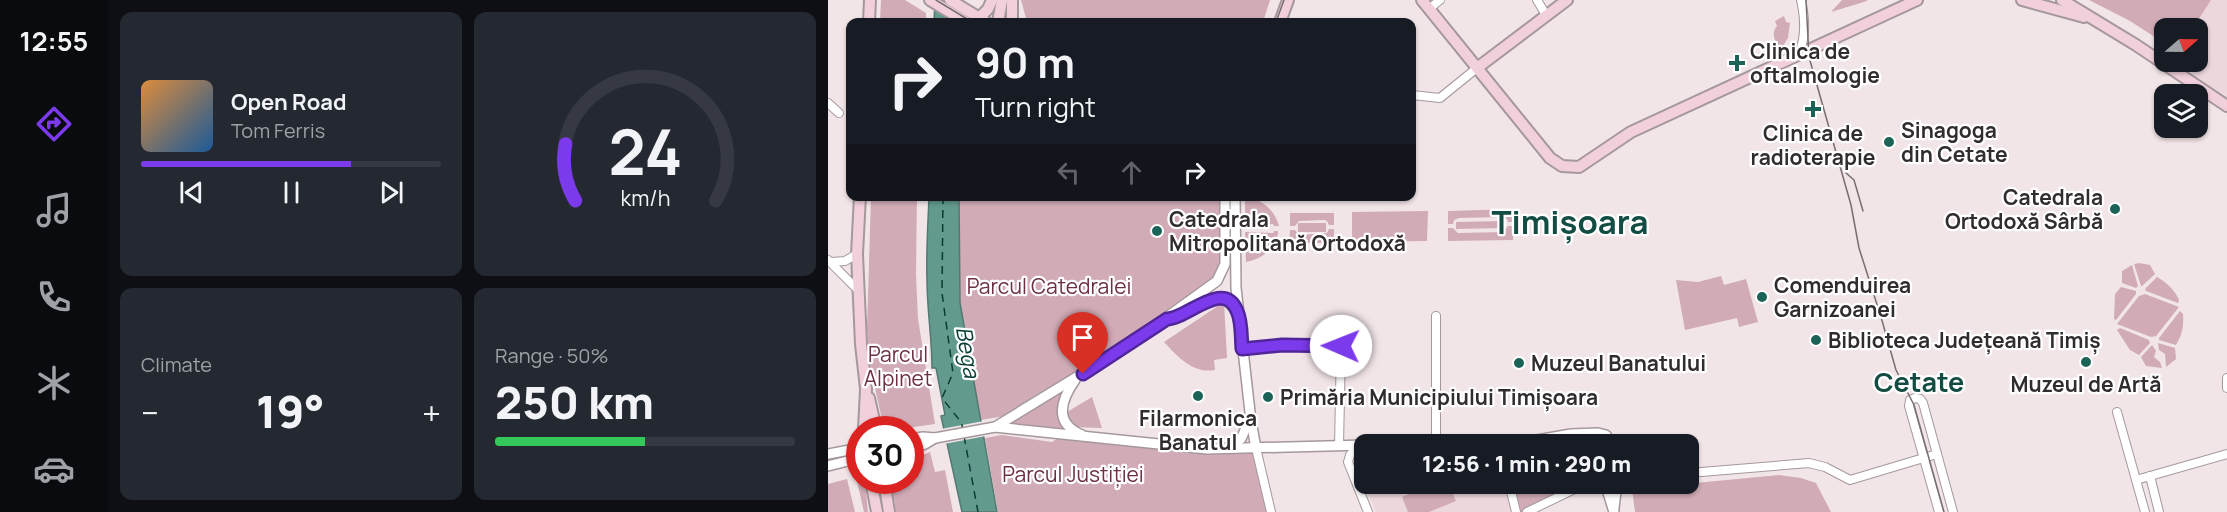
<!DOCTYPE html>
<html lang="en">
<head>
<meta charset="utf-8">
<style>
	body { margin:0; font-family:Manrope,sans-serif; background:#242831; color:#f1f3f6; height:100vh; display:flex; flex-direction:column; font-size:22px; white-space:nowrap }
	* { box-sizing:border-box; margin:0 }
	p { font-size:20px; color:#9ea1a6 }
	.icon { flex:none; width:33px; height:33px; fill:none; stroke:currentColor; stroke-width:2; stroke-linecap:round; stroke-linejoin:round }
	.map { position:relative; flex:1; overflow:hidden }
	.side { display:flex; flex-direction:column; gap:12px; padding:12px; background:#0d0f14; width:720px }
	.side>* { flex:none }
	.guide { position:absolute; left:18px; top:18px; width:570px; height:183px; border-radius:12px; box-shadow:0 2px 4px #0004; background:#171b24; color:#f1f3f6; overflow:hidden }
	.needle { width:39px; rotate:70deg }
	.controls { position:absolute; left:1326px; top:18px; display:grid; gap:12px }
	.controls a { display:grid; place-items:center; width:54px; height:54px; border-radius:12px; background:#171b24; box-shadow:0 2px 4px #0004; font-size:30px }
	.speed { position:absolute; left:18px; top:416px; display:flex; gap:12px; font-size:30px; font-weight:700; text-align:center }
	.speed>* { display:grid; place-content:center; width:78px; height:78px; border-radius:50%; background:#171b24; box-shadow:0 2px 4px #0004; line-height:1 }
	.speed .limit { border:9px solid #d22; background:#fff; color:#111 }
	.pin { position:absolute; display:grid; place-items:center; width:51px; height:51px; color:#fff; margin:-62px -26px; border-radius:50% 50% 50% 0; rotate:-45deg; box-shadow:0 0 6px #0007 }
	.pin .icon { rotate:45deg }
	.me { position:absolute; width:66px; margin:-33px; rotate:271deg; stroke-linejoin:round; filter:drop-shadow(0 0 4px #0008) }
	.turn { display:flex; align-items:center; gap:21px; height:126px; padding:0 30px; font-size:27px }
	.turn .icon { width:78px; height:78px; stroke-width:2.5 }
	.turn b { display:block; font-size:42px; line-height:51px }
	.lanes { display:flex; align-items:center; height:57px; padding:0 30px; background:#0003; justify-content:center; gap:30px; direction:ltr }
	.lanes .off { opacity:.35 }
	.big { font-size:45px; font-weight:800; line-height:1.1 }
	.side .card { flex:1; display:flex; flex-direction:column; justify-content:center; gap:9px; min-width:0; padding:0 21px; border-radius:12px; background:#242831 }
	.side .dial { align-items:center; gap:0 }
	.dial svg { height:156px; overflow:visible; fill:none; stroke:#363941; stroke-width:7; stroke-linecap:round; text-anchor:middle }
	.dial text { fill:#f1f3f6; stroke:none }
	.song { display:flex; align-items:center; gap:18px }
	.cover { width:72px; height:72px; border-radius:9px; background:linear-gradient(135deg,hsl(30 70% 55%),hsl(210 70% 35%)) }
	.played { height:6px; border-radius:3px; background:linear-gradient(90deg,#7c3aed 70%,#363941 70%) }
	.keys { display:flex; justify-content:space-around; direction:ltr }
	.heat { display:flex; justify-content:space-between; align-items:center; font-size:33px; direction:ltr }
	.charge { height:9px; border-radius:4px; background:linear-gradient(90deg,#34c759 50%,#363941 0) }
	.side .tiles { flex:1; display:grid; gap:12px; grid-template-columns:repeat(2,1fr) }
	.trip { position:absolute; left:526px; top:434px; width:345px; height:60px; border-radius:12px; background:#171b24; box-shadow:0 2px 4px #0004; font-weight:800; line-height:60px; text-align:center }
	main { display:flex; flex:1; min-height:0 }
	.menu { display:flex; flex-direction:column; width:108px; justify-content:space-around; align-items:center; background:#090b0e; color:#9ea1a6 }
	.menu .icon { width:42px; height:42px }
	.menu .active { color:#7c3aed }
	.menu b { font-size:27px; color:#f1f3f6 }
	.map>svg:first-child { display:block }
	.built { fill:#ecd7dc }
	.green { fill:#d1abb6 }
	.water { fill:#639a8e; stroke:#547971; stroke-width:1.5 }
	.pier { fill:#f2e5e8 }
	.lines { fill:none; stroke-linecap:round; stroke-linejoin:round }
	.ferry { stroke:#083d35; stroke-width:1.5; stroke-dasharray:8 6; stroke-linecap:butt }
	.minor-casing { stroke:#a5989c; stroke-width:10 }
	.tertiary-casing { stroke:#a5989c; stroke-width:12 }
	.secondary-casing { stroke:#a5989c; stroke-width:14 }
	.minor { stroke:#fff; stroke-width:8 }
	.tertiary { stroke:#fff; stroke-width:9 }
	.secondary { stroke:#f1d0dc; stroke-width:10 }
	.tram { stroke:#766e70; stroke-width:1.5 }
	.route-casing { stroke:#51269a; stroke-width:15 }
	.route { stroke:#7c3aed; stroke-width:10 }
	.poi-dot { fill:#1c6357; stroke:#fff; stroke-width:2 }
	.labels { text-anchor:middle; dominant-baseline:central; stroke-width:4.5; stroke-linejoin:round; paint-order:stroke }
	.poi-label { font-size:21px; font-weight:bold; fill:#312c2d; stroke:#fff; text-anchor:start }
	.park-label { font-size:21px; fill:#6c2f45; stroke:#fff }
	.water-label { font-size:22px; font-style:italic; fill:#083d35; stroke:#fff }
	.district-label { font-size:27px; font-weight:bold; fill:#134c43; stroke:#fff }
	.town-label { font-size:33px; font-weight:bold; fill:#134c43; stroke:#fff }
</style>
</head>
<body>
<main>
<nav class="menu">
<b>12:55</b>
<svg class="icon active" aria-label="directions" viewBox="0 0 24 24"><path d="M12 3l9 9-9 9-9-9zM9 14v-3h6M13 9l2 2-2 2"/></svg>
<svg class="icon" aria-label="music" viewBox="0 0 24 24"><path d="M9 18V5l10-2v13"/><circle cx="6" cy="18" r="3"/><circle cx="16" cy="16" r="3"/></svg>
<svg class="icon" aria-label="phone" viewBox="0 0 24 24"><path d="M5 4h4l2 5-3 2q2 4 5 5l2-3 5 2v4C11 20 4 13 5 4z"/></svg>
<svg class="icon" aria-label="climate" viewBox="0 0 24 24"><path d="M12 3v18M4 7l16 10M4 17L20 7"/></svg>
<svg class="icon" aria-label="car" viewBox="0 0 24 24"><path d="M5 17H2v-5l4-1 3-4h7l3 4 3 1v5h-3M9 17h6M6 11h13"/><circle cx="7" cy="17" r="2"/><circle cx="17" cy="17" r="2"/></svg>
</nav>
<section class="side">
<div class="tiles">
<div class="card">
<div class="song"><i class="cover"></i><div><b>Open Road</b><p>Tom Ferris</p></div></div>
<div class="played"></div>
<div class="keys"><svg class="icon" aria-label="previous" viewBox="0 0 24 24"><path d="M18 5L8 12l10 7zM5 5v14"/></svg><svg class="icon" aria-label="pause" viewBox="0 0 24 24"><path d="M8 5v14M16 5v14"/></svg><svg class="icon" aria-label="next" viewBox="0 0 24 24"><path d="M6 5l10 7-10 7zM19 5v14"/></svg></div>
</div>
<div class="card dial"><svg viewBox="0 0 100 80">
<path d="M14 69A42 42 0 1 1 86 69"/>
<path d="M14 69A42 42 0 0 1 9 40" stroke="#7c3aed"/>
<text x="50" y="56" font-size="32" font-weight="700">24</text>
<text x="50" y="72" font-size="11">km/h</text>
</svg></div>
<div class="card"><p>Climate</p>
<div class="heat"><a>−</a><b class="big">19°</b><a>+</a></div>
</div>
<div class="card"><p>Range · 50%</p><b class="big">250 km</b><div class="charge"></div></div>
</div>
</section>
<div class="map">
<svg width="1399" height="512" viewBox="0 0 1399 512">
	<rect width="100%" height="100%" fill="#f2e5e8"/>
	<g class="built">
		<polygon points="1383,0 1399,0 1399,96 1365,76 1362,62 1370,62 1370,28 1365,28"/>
		<polygon points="537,451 537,483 676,483 683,512 548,512 530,470 529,458"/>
	</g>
	<g class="green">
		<polygon points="53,0 77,0 98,13 98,22 52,22"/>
		<polygon points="193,0 442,0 435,22 199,22"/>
		<polygon points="1014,0 1039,0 1039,1 1003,12"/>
		<polygon points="1261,0 1383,0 1365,28 1336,28 1336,43 1302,21"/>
		<path d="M956,16l2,6 4,1 -2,15 -8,13c-4,-8 -10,-17 -3,-25l-2,-5z"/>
		<polygon points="43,197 89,197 88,274 90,319 107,424 72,429 56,429 42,365 39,329"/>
		<polygon points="131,197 393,197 393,276 376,300 206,396 177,416 153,420 132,303"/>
		<path d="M417,197c17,2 29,12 34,29h-5l-1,-2 -28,3z"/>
		<polygon points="686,209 685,222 680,222 679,219 675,217 631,218 626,220 625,224 620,224 620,211"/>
		<polygon points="600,211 599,241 524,242 524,212"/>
		<polygon points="462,213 506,213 506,225 501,225 499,221 496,220 471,221 467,226 462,226"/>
		<polygon points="677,221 677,228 628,229 628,222"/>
		<rect x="470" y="223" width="28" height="9"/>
		<polygon points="680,226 685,226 685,240 620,241 620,228 625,228 630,233 675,232"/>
		<polygon points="501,229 506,229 506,243 461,243 462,230 467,230 471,235 499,233"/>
		<path d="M446,231h4v3c-5,16 -16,25 -32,28l-1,-30 28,1z"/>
		<polygon points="1311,263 1322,265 1327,274 1314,286 1313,286 1306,264"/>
		<polygon points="1304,265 1310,286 1308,288 1294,283 1294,271"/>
		<polygon points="893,276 896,285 918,279 930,322 911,327 909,318 857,330 848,280 870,282"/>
		<path d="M1329,277c10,6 17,12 22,23l-1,3 -32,-12 -1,-2z"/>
		<polygon points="1293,287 1308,291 1308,294 1288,320 1286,319 1287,294"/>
		<polygon points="1317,294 1351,307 1328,336 1323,337 1289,324 1311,296"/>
		<path d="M396,302l3,56 -13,2 1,10c-22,4 -37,-13 -51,-28z"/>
		<path d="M1352,311l3,3c1,12 -1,21 -7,31l-17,-5v-2z"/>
		<polygon points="1292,328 1321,340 1322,343 1311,355 1302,350 1289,330"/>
		<polygon points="1330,343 1347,348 1348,359 1338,367 1337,354 1331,350"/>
		<polygon points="1324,345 1328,351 1326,357 1332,362 1334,368 1318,366 1313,357"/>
		<path d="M235,391c-8,15 -8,28 5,42l-62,-7z"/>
		<polygon points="264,397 274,428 245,427 239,412"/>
		<polygon points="174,435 224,442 235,435 426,448 441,512 170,512 157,438"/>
		<polygon points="102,452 107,472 117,470 125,512 68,512 63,480 82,480 83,460"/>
		<polygon points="951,475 973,478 988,483 1003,512 807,512 804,489"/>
		<polygon points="28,477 31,477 32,480 37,480 40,512 36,512"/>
		<polygon points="19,479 27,512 0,512 0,484"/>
		<polygon points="608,483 620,483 628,501 601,512 580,512 574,497"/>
		<polygon points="683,483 753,483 694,512 690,512"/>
	</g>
	<g class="water">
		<polygon points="107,0 132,22 106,22"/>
		<path d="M101,197h30l1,106 37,209h-35l-21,-96 4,-1 -9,-47h-4c0,-30 -5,-58 -5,-88 -1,-28 1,-56 2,-83z"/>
	</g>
	<polygon class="pier" points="156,421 158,436 116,444 113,429"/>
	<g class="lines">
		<g class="ferry">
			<polyline points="118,22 118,14"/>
			<polyline points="115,196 114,293 125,373 114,398 133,422 135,429"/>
			<polyline points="136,436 150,512"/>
		</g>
		<defs>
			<g id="minor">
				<polyline points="709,0 718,15"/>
				<polyline points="601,9 612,0"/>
				<path d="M970,55c8,-16 7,-37 3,-55"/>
				<polyline points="584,95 612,98 649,68"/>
				<polyline points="0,103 11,113"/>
				<polyline points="0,260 31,291"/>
				<polyline points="3,262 17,261 29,254"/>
				<polyline points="414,349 449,345 513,346 511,446"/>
				<polyline points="1399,378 1399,388"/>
				<polyline points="1289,412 1317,512"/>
				<polyline points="605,443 608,436 608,316"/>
				<polyline points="530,445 522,455 520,462 540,512"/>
				<polyline points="428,448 443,512"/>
				<polyline points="861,473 981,463 997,467 1022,480 1109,454"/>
				<polyline points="1322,476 1331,512"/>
				<polyline points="1308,480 1399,454"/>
				<polyline points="681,483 688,512"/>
				<polyline points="699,512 759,483"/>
				<polyline points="1111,512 1081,406 1082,400 1087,398 1092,399 1095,403 1125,512"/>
			</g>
			<g id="tertiary">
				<polyline points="407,196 408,288 423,421 428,448"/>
				<polyline points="342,319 347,319 384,299 397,299 410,312"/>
				<path d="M247,380c-14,20 -22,43 7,55"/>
				<polyline points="167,427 296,348 389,281 397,264 397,196"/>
				<polyline points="82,439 95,437 107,438 167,427 379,449 537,445"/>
				<polyline points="715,441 733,444"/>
				<polyline points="571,444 709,440 743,434 770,433 778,435 784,444"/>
				<polyline points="399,448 413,439 421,421"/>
				<polyline points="82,449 97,444 107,438"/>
				<polyline points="0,454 32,448"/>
				<polyline points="0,466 32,458"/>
				<polyline points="777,483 786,512"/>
				<polyline points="786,508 789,483"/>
			</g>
			<g id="secondary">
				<polyline points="102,0 138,22"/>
				<polyline points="122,0 158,22"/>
				<polyline points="594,0 722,158 734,166 751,167 803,132 1089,0"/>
				<polyline points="1194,0 1256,17"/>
				<polyline points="1234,0 1308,45 1399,106"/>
				<polyline points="151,18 160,9 164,0"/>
				<polyline points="41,22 42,0"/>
				<polyline points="170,22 174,0"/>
				<polyline points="184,22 184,0"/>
				<polyline points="452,22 460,0"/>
				<polyline points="649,68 739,0"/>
				<polyline points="32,196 29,254 33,344 38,389 36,429"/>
				<polyline points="41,398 48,429"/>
				<polyline points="43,480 49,512"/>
				<polyline points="56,480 61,512"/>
			</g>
		</defs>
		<use href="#minor" class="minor-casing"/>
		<use href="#tertiary" class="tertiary-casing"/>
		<use href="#secondary" class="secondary-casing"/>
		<use href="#minor" class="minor"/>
		<use href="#tertiary" class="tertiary"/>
		<use href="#secondary" class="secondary"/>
		<g class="tram">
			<polyline points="108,0 144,22"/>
			<polyline points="978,0 981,57 1023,205 1031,248 1053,317 1068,370 1086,405 1116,512"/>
			<polyline points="448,22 456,0"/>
			<polyline points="1018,173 1026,180 1035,211"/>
		</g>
	</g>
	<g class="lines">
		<defs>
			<path id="route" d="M255,374l84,-55c20,0 57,-41 70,-8 5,10 4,26 5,38l40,-4 59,1"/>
		</defs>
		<use href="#route" class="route-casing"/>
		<use href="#route" class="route"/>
	</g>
	<g class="poi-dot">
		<path d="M906 54h6v6h6v6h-6v6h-6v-6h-6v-6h6z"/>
		<path d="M982 100h6v6h6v6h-6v6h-6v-6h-6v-6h6z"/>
		<circle cx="1061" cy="142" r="6"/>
		<circle cx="1287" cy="209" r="6"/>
		<circle cx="329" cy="231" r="6"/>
		<circle cx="934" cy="297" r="6"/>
		<circle cx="988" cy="340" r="6"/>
		<circle cx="1258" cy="362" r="6"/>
		<circle cx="691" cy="363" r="6"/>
		<circle cx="370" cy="396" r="6"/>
		<circle cx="440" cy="397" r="6"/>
	</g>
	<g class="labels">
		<g class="poi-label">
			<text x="922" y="51">Clinica de<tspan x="922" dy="24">oftalmologie</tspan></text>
			<text x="1073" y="130">Sinagoga<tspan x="1073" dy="24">din Cetate</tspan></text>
			<text x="985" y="133" text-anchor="middle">Clinica de<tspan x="985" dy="24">radioterapie</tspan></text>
			<text x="1275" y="197" text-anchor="end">Catedrala<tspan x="1275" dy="24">Ortodoxă Sârbă</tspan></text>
			<text x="341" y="219">Catedrala<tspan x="341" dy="24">Mitropolitană Ortodoxă</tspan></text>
			<text x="946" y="285">Comenduirea<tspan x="946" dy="24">Garnizoanei</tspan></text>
			<text x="1000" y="340">Biblioteca Județeană Timiș</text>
			<text x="703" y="363">Muzeul Banatului</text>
			<text x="1258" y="384" text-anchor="middle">Muzeul de Artă</text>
			<text x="452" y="397">Primăria Municipiului Timișoara</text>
			<text x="370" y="418" text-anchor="middle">Filarmonica<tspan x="370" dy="24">Banatul</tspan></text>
		</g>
		<g class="park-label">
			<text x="221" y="286">Parcul Catedralei</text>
			<text x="70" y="354">Parcul<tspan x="70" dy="24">Alpinet</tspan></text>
			<text x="245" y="474">Parcul Justiției</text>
		</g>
		<g class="water-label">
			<text transform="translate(140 352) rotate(80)">Bega</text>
		</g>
		<g class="district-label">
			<text x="1091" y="381">Cetate</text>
		</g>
		<g class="town-label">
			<text x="742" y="221">Timișoara</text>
		</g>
	</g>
</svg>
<div class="controls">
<a><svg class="needle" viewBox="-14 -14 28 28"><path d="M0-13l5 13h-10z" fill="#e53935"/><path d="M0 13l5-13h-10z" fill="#9ea1a6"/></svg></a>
<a><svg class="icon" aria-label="layers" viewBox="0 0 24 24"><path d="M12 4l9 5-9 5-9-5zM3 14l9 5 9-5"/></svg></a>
</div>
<div class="speed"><div class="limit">30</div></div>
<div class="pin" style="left:255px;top:374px;background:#d93025"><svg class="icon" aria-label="arrive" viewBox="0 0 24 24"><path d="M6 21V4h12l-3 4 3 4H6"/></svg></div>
<svg class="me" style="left:513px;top:346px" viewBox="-20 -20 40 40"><circle r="19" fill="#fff"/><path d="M0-13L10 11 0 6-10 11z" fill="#7c3aed"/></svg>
<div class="trip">12:56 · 1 min · 290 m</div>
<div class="guide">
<div class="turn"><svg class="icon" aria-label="right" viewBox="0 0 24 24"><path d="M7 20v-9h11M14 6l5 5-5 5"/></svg><div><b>90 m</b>Turn right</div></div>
<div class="lanes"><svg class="icon off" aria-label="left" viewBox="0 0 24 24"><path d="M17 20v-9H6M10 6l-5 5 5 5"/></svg><svg class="icon off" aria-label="ahead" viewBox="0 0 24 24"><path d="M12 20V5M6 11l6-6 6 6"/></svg><svg class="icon" aria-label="right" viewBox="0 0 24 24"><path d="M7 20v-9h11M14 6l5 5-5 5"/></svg></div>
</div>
</div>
</main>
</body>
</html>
